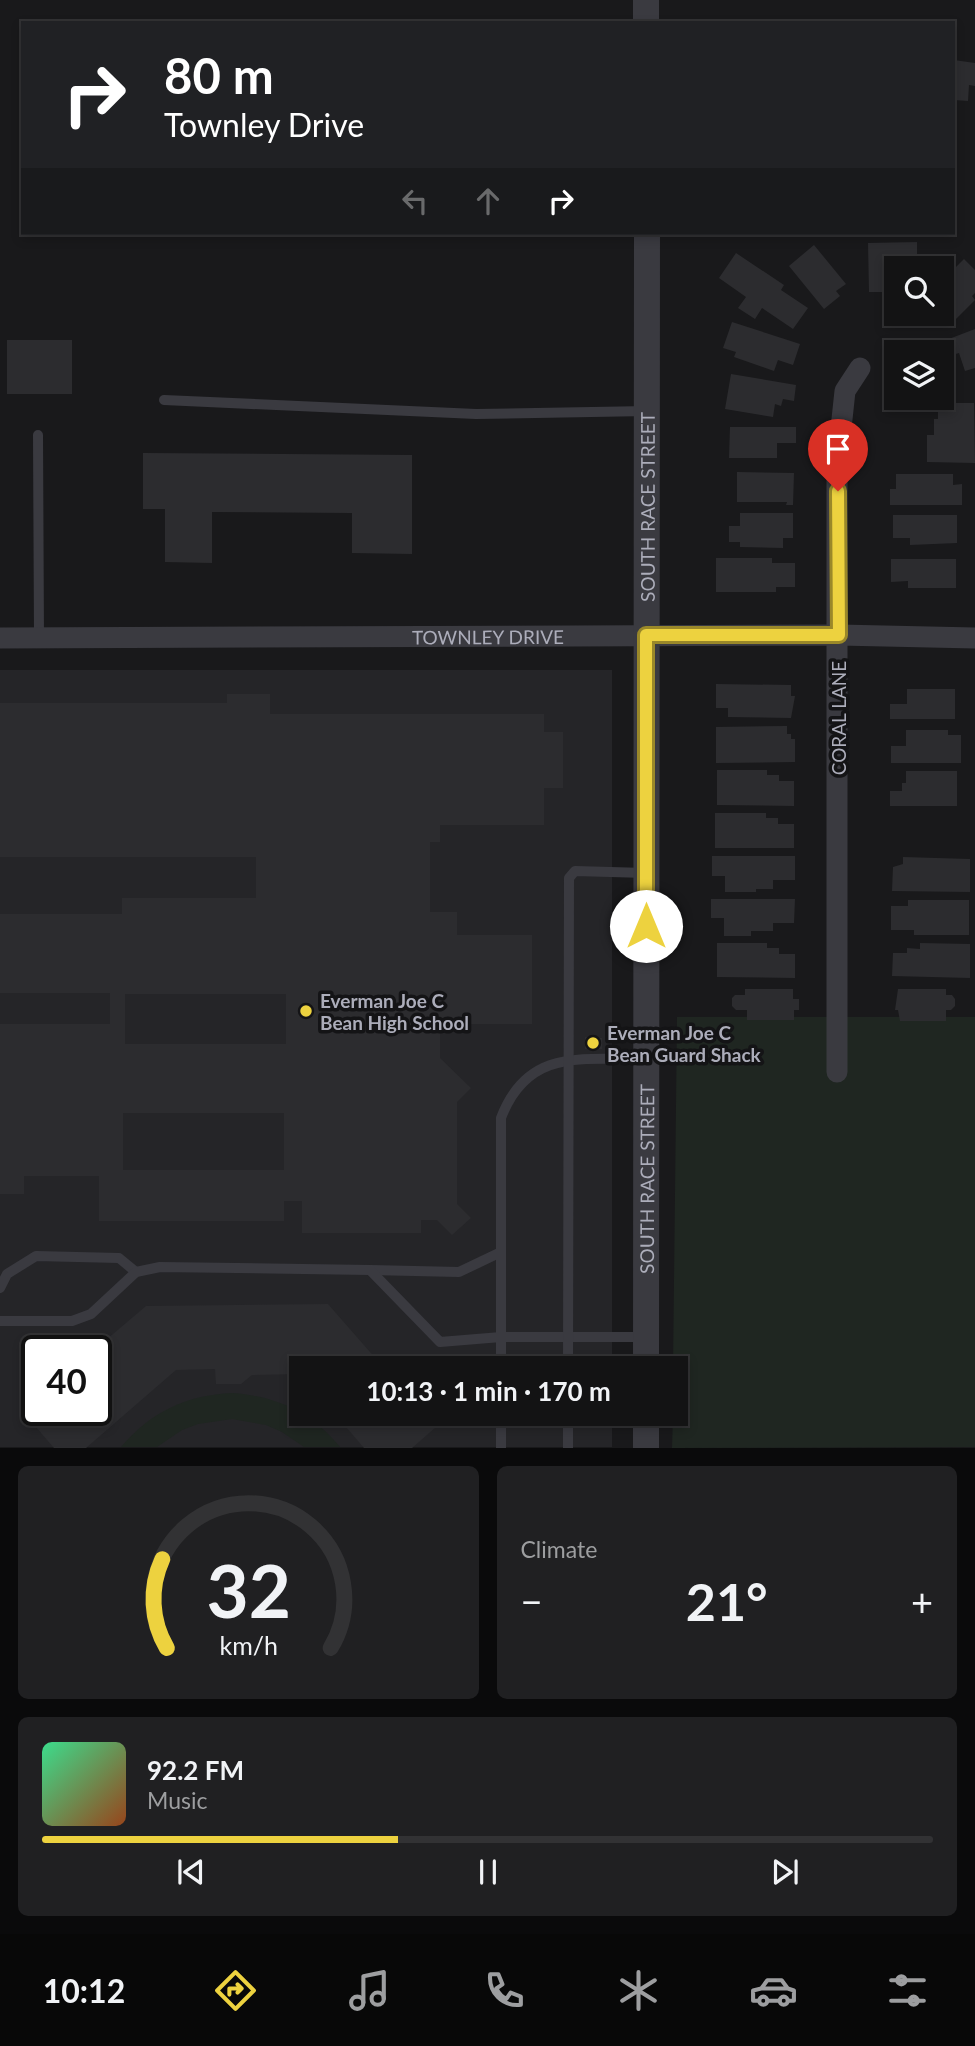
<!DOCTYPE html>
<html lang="en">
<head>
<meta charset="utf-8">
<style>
	body { margin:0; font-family:Lato,sans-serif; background:#202022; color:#f1f3f6; height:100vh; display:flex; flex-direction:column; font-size:26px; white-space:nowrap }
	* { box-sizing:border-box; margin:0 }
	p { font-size:23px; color:#9d9ea0 }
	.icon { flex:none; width:38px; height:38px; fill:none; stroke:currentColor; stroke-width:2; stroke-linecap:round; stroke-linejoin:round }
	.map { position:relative; height:1448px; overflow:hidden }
	.drawer { display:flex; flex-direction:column; gap:18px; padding:18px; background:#0a0a0b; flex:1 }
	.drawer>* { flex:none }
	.hud { position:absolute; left:21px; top:21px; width:934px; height:214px; border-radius:0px; box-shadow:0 4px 10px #0003,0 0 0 2px #323234; background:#202124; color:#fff; overflow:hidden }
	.tools { position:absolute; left:884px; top:256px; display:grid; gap:14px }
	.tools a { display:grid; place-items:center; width:70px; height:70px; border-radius:0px; background:#131314; box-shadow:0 4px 10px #0003,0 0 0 2px #323234; font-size:35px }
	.speed { position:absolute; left:21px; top:1335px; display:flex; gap:14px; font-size:35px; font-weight:700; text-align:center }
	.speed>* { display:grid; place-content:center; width:91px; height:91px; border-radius:50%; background:#131314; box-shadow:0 4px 10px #0003,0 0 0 2px #323234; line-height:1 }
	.speed .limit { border:4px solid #111; border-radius:10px; background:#fff; color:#111 }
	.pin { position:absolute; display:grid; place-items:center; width:60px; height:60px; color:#fff; margin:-72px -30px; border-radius:50% 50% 50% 0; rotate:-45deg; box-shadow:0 0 7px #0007 }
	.pin .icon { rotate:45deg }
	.me { position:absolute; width:77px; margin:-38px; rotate:0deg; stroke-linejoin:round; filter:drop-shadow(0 0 5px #0008) }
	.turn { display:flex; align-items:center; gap:24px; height:147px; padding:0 28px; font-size:32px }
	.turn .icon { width:91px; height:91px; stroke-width:2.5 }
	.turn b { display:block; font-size:49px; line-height:60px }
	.lanes { display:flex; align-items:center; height:66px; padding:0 28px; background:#0003; justify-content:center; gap:35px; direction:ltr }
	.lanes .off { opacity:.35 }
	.big { font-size:52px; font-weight:700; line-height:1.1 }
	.drawer .tile { flex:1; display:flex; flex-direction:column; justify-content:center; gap:10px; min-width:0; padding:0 24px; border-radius:10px; background:#202022 }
	.drawer .dial { align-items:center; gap:0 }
	.dial svg { height:182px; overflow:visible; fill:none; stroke:#323234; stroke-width:7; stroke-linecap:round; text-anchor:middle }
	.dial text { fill:#f1f3f6; stroke:none }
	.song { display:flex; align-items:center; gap:21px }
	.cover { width:84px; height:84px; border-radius:10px; background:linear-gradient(135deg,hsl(150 70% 55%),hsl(20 70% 35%)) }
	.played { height:7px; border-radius:4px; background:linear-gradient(90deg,#edd23f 40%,#323234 40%) }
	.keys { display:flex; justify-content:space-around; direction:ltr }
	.heat { display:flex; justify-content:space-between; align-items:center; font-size:38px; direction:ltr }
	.drawer .tiles { flex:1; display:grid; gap:18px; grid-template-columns:1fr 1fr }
	.tile:last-child { grid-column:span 2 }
	.trip { position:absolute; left:289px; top:1356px; width:399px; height:70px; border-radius:0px; background:#131314; box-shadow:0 4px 10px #0003,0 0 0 2px #323234; font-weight:700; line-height:70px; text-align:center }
	.tab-bar { display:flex; height:112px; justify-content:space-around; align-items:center; background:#080808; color:#9d9ea0 }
	.tab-bar .icon { width:49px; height:49px }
	.tab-bar .selected { color:#edd23f }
	.tab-bar b { font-size:32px; color:#f1f3f6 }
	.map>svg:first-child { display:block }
	.built { fill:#252528; fill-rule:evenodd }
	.green { fill:#1f2621 }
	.building { fill:#2c2c2f; fill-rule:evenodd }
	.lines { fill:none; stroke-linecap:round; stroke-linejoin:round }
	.service { stroke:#3a3a40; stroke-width:10 }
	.minor { stroke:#3a3a40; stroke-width:21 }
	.tertiary { stroke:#3a3a40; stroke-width:26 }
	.route-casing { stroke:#9a8829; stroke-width:18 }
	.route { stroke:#edd23f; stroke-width:12 }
	.poi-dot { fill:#edd23f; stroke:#141416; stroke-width:2.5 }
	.labels { text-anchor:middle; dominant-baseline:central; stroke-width:7; stroke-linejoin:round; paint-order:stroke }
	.street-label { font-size:19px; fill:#acadba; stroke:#141416 }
	.poi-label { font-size:19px; font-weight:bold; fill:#acadba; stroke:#141416; text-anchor:start }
</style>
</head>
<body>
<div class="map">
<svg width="975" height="1448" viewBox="0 0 975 1448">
	<rect width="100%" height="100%" fill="#19191b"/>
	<path class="built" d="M0,670h612v698h-311v46h311v33h-612zM37,1351h59v59h-59z"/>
	<g class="green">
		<polygon points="677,1017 975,1017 975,1447 672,1448 673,1414 676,1414 676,1368 673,1368"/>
		<path d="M233,1393c45,4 78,19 107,54h-36l-22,-15 -16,-7 -34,-6 -34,5 -16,6 -25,17h-36c30,-35 65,-52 112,-54z"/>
	</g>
	<g class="building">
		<polygon points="954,60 975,63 975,86 969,85 968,101 954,100"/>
		<polygon points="917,242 917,268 896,268 896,292 869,292 868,243"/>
		<polygon points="814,245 846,284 836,291 840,296 824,309 789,266"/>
		<polygon points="736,253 784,285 781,290 808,308 793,329 762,308 755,319 738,308 746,297 719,278"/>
		<polygon points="964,259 975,270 975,293 972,296 975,300 948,327 940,318 932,326 919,313 942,313 942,281"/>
		<polygon points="732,322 800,344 793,365 778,360 774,371 734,357 736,352 723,348"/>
		<polygon points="975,329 975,368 965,371 959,353 946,357 941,342"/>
		<rect x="7" y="340" width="65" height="54"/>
		<polygon points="731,374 796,385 794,401 783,399 781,406 775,404 773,417 725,409"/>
		<polygon points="938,403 974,403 975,463 927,462 927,435 934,435 934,419 938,419"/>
		<polygon points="730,427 796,427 796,443 777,443 777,458 729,458"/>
		<polygon points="143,453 412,455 412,554 352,553 352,513 212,512 212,563 165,562 165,509 143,509"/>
		<polygon points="737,472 794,473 793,505 786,505 787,502 737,502"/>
		<polygon points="896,474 953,474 953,485 962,484 962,505 890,505 890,489 896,489"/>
		<polygon points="740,513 793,513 793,538 783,538 783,548 740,547 740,542 729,542 729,526 740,526"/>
		<polygon points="893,515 957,515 957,543 910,545 910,538 893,538"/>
		<polygon points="716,558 772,558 772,563 795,563 795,587 776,587 776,592 716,592"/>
		<polygon points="891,559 956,559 956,588 908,588 908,581 891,582"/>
		<polygon points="716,684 791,685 791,696 795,696 791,718 728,717 728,708 716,708"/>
		<polygon points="907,689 955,689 955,719 890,719 890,704 907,704"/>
		<path d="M227,694h43v20h274v18h19v56h-19v37h-104v17h-10v70h27v23h75v89h-92v34l31,30 -14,14v102l14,14 -19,17 -15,-15h-16v13h-119v-32h-18v20h-185v-45h-75v18h-24v-170h110v-31h-110v-79h122v-16h134v-41h-256v-154h227zM125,994h161v50h-161zM123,1113h161v57h-161z"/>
		<polygon points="787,726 787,734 791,734 791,739 795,739 795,762 716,763 716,727"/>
		<polygon points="906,730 948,730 948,735 961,735 961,763 891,763 891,746 906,746"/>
		<polygon points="717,770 767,770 767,775 779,775 779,781 794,781 794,806 717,805"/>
		<polygon points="906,771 957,771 957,806 890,806 890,791 902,791 902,783 906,783"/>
		<polygon points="715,813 766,813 766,818 778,818 778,824 794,824 794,848 715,848"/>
		<polygon points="712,856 795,856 795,880 773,880 773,889 756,889 756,892 725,892 725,876 712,876"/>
		<polygon points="903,857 970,859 970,892 892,891 893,867 903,864"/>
		<polygon points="711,899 795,899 794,923 773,923 773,931 751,931 751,936 724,936 724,918 711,918"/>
		<polygon points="908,900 969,900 969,935 914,935 914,930 891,930 891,906 908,906"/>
		<polygon points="717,943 767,943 767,948 779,948 779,954 795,954 795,978 717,977"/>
		<polygon points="920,943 970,944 970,978 892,976 893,953 907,953 907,948 920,949"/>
		<polygon points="745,989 793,989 793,999 799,999 799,1010 794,1010 794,1020 747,1020 747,1010 736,1010 732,1006 732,998 735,995 745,995"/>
		<polygon points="898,989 946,989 946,995 952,995 955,999 955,1006 951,1010 946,1010 946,1021 900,1021 898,1010 895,1010"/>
		<polygon points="585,1037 602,1038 602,1049 585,1049"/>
		<polygon points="328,1304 384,1368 301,1368 301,1374 252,1375 241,1384 216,1384 215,1369 176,1370 86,1448 54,1448 29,1419 38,1410 96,1410 96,1351 93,1351 146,1306"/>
		<polygon points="335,1414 425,1414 436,1427 412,1448 364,1448"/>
	</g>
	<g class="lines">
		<g class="service">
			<polyline points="164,400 476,414 648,411"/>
			<polyline points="38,435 39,637"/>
			<polyline points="370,1270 459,1272 501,1252"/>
			<polyline points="0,1288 7,1274 36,1256 119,1258 136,1272"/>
			<polyline points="0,1321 72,1321 91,1314 136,1272 160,1267 370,1270 440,1342 501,1337 647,1337"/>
			<path d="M501,1368v-250c27,-71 83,-58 145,-59"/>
			<polyline points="568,1368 569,878 575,871 646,873"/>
			<polyline points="568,1414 568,1448"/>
			<polyline points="501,1448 501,1414"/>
		</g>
		<g class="minor">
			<path id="s1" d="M0,638l839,-3 136,3"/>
			<polyline points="837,1072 837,466 845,391 860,368"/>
		</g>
		<g class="tertiary">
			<polyline points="646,0 646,23"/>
			<path id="s2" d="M646,1368l1,-1135"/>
			<polyline points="646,1448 646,1414"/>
		</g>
	</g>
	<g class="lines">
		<defs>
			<polyline id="route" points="646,926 646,635 839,635 838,491"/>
		</defs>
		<use href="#route" class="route-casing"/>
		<use href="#route" class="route"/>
	</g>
	<g class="poi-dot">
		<circle cx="306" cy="1011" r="7"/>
		<circle cx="593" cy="1043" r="7"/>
	</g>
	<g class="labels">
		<g class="street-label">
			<text stroke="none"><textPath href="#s2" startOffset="861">SOUTH RACE STREET</textPath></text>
			<text stroke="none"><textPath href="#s1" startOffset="488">TOWNLEY DRIVE</textPath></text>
			<text transform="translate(838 718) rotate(-90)">CORAL LANE</text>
			<text stroke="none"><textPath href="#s2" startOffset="189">SOUTH RACE STREET</textPath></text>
		</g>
		<g class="poi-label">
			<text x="320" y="1000">Everman Joe C<tspan x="320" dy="22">Bean High School</tspan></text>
			<text x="607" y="1032">Everman Joe C<tspan x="607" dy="22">Bean Guard Shack</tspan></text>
		</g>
	</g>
</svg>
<div class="tools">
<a><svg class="icon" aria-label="search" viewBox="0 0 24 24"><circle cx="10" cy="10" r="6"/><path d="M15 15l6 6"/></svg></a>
<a><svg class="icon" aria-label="layers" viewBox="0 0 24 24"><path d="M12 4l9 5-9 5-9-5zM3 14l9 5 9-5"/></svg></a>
</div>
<div class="speed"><div class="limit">40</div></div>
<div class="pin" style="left:838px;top:491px;background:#d93025"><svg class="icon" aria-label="arrive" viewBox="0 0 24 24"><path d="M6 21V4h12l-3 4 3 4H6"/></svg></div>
<svg class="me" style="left:646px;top:926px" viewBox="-20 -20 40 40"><circle r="19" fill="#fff"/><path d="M0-13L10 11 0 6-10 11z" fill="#edd23f"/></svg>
<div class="trip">10:13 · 1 min · 170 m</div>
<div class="hud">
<div class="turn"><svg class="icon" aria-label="right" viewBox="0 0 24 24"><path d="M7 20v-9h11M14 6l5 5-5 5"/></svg><div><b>80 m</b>Townley Drive</div></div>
<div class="lanes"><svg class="icon off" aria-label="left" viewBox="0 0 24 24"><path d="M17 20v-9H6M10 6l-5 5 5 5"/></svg><svg class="icon off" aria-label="ahead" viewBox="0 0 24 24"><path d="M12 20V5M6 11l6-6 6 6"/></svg><svg class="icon" aria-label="right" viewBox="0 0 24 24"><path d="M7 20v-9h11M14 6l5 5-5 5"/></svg></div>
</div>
</div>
<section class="drawer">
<div class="tiles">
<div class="tile dial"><svg viewBox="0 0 100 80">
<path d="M14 69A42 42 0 1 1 86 69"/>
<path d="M14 69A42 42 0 0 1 12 30" stroke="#edd23f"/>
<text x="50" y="56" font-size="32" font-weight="700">32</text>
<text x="50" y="72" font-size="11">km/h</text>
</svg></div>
<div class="tile"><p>Climate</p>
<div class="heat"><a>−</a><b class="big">21°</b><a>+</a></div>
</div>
<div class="tile">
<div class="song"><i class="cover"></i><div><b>92.2 FM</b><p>Music</p></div></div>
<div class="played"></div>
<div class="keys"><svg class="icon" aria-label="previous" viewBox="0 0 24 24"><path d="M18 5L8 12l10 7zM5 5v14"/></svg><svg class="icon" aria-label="pause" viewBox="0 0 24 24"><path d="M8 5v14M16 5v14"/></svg><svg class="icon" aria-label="next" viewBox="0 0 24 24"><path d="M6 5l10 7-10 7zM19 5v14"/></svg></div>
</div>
</div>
</section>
<nav class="tab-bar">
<b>10:12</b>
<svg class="icon selected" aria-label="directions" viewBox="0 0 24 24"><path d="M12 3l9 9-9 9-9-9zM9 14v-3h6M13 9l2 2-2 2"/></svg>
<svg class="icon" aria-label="music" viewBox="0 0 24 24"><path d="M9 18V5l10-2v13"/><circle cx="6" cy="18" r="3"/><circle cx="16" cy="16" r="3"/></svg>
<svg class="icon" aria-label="phone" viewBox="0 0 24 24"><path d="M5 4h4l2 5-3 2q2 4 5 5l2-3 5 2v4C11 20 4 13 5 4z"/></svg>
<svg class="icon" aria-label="climate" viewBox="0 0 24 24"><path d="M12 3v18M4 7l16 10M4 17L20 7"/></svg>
<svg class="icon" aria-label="car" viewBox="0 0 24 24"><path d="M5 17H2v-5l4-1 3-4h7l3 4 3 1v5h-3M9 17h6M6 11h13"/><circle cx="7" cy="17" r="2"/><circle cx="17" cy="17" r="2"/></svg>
<svg class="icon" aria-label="filters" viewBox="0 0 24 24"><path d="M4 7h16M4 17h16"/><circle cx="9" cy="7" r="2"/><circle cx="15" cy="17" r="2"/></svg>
</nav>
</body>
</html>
